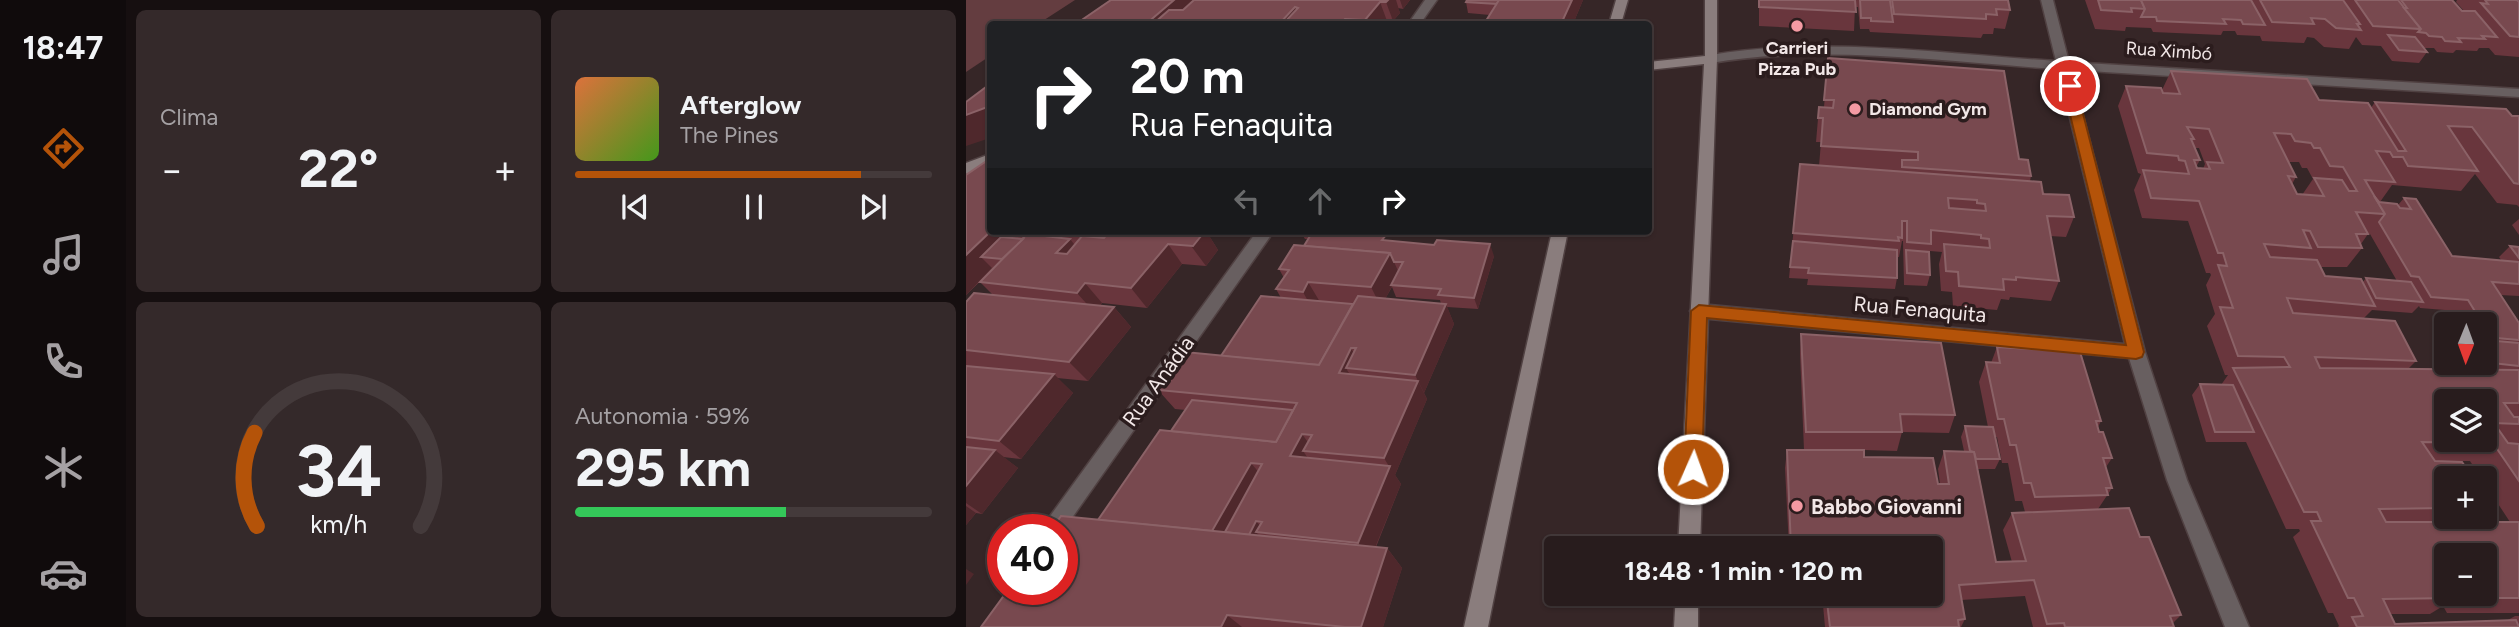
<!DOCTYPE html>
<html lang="pt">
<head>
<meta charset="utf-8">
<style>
	body { margin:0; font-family:Figtree,sans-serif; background:#34292a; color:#f1f3f6; height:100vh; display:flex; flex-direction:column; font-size:26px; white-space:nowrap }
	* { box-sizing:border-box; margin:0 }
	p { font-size:23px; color:#a5a1a4 }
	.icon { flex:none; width:38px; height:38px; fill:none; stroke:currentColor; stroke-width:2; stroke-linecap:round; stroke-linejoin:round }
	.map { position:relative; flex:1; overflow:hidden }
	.details { display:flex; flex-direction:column; gap:10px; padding:10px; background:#160f10; width:840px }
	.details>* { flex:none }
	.guide { position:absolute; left:21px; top:21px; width:665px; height:214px; border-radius:7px; box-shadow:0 2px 5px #0004,0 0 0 2px #443a3b; background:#202124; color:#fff; overflow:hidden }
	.needle { width:46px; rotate:181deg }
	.tools { position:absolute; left:1468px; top:312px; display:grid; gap:14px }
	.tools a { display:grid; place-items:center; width:63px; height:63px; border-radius:7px; background:#281c1d; box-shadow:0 2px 5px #0004,0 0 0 2px #443a3b; font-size:35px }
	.speed { position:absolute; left:21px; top:514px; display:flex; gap:14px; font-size:35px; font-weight:700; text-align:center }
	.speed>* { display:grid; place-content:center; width:91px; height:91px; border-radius:50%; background:#281c1d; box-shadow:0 2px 5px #0004,0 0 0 2px #443a3b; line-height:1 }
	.speed .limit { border:10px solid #d22; background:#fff; color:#111 }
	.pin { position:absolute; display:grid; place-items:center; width:60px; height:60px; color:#fff; margin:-30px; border:4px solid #fff; border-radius:50%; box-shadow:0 2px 7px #0007 }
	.me { position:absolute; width:77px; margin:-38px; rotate:2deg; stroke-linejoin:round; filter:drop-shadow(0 0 5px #0008) }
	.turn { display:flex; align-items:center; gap:24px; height:147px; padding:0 28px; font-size:32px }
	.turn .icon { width:91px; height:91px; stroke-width:2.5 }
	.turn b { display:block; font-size:49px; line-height:60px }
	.lanes { display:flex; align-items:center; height:66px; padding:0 28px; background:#0003; justify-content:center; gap:35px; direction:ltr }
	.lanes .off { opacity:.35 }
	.big { font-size:52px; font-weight:700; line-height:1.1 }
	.details .tile { flex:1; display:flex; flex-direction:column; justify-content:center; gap:10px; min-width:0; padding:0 24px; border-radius:10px; background:#34292a }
	.details .dial { align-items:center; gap:0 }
	.dial svg { height:182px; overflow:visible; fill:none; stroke:#443a3b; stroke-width:7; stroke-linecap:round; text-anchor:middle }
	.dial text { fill:#f1f3f6; stroke:none }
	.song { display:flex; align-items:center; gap:21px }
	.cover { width:84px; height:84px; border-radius:10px; background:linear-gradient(135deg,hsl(20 70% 55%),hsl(100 70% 35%)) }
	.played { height:7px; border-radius:4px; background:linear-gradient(90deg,#b45309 80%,#443a3b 80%) }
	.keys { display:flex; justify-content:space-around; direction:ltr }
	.heat { display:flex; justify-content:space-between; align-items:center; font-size:38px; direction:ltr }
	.charge { height:10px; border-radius:5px; background:linear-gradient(90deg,#34c759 59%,#443a3b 0) }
	.details .tiles { flex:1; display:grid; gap:10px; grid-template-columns:repeat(2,1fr) }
	.trip { position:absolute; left:578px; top:536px; width:399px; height:70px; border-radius:7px; background:#281c1d; box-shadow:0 2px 5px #0004,0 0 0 2px #443a3b; font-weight:700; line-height:70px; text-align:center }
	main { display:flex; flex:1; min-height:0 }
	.tabs { display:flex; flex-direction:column; width:126px; justify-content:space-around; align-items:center; background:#100b0c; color:#a5a1a4 }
	.tabs .icon { width:49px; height:49px }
	.tabs .current { color:#b45309 }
	.tabs b { font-size:32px; color:#f1f3f6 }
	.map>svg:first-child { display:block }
	.green { fill:#643d40 }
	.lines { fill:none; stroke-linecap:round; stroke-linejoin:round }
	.street-casing { stroke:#504142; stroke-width:3 }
	.secondary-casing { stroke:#504142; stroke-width:3 }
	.street { fill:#685f60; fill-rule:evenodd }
	.secondary { fill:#8a7d7d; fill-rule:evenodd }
	.wall { fill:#69363d; fill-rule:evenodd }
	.shaded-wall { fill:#4f282c }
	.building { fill:#78494f; stroke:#8b6267; stroke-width:2; fill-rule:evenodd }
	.route { fill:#b45309; stroke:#753606; stroke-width:2 }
	.poi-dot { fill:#f49aa3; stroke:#2b1c1d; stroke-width:2.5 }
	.labels { text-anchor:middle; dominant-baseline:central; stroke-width:7; stroke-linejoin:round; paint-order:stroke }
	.far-poi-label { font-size:18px; font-weight:bold; fill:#f2e7e7; stroke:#2b1c1d }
	.far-street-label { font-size:18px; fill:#f2e7e7; stroke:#2b1c1d }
	.street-label { font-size:21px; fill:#f2e7e7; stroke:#2b1c1d }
	.poi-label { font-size:21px; font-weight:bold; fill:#f2e7e7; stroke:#2b1c1d; text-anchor:start }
</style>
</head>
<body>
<main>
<nav class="tabs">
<b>18:47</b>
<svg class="icon current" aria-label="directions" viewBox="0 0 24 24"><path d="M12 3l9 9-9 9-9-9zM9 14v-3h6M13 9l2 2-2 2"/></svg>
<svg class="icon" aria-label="music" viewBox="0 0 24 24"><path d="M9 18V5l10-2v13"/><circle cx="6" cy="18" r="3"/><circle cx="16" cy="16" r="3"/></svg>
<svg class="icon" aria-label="phone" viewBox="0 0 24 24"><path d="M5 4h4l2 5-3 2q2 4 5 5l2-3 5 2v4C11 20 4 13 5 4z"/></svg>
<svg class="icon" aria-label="climate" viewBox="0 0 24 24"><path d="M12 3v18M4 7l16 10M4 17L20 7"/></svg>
<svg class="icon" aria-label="car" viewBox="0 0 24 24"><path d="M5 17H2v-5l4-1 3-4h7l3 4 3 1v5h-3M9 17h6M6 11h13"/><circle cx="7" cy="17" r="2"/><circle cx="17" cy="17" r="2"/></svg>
</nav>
<section class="details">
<div class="tiles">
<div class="tile"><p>Clima</p>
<div class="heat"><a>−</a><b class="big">22°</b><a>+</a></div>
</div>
<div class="tile">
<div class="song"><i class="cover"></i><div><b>Afterglow</b><p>The Pines</p></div></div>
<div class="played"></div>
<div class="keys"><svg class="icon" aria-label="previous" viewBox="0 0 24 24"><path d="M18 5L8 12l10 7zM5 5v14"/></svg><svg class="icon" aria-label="pause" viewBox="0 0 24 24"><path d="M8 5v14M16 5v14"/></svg><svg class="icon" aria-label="next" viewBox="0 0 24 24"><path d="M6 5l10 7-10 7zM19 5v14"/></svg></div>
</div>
<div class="tile dial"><svg viewBox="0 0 100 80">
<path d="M14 69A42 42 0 1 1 86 69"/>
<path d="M14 69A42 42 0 0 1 13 28" stroke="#b45309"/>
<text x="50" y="56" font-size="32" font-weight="700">34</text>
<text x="50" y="72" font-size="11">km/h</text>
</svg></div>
<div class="tile"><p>Autonomia · 59%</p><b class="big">295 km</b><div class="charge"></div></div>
</div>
</section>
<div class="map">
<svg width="1553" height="627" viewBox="0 0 1553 627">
	<rect width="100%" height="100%" fill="#362627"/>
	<polygon class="green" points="0,0 109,0 72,24 24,24 24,56 0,72"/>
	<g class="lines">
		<defs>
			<g id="street">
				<polygon points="459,0 471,0 454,24 442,24"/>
				<path d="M1075,0h12l16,62 450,27v8l-448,-27 74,282 42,128 62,147h-24l-58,-147 -38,-122 -430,-40 -6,-2 -3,-5 3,-5 6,-2 426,40 -67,-275c-113,-7 -236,-25 -347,-6l-6,-4 6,-4c112,-19 232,-1 345,6z"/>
				<polygon points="291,231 308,231 96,532 74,530"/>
			</g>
			<g id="secondary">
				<polygon points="650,0 662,0 655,24 643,24"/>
				<polygon points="739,0 751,0 751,59 734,548 712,548 738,64 682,70 682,62 739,56"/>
				<polygon points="24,154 24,164 0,174 0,163"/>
				<polygon points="586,231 602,231 522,627 498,627"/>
				<polygon points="710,593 732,593 732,627 708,627"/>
			</g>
		</defs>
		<use href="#street" class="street-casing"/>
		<use href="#secondary" class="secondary-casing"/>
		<use href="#street" class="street"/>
		<use href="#secondary" class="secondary"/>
	</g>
	<g class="wall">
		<polygon points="145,0 444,0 437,9 432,8 434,13 427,21 421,21 418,24 110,24"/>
		<polygon points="501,0 617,0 607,24 518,24 524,15 502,13 500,2"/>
		<polygon points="793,0 1042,0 1044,10 1039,29 1028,28 1027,34 1017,34 1015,38 904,32 903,29 894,29 892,7 889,7 888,31 793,26"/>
		<polygon points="1119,0 1486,0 1496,11 1498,11 1490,2 1491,0 1553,0 1553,57 1529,55 1523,48 1513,48 1511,51 1490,50 1487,53 1471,52 1468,48 1458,48 1461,52 1453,63 1426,61 1415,46 1396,45 1390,37 1383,49 1358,47 1348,38 1341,37 1338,43 1296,41 1294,36 1271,35 1269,31 1257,31 1255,35 1187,32 1185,28 1160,27 1159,31 1129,29"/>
		<polygon points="862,58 1053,159 1065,176 1064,181 1108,217 1100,237 1084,236 1093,281 1085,301 1044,297 1043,300 1035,299 1031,310 987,306 986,292 975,291 973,264 976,252 964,251 964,275 961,286 938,285 937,241 936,241 933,257 931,257 931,278 929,289 841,285 842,279 823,278 834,164 853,166 855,142 850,142 853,107 858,107"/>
		<path d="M1205,71l148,29 52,8 4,-6 144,14v91l-2,-2 -20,-2 -22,-29 -14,17 -69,-6 -12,17 18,3 6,-7 48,58 50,5 -3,-4 11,-11 9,1v49l-19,-1 19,28v290h-72l-4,-7 -13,8h-40l5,10 113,-4 7,-4h4v11h-181l1,-1 -6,-13h-5l-35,-76 7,-6 -1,-2h-13l-40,-87h-40l-14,-47 8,-11 21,1 7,-10h-3l-18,-49 8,-12 -9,-29 5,-10 -1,-2h-4l-18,-52 -46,-3 -8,-28 7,-16 -3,-1 -20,-67 8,-20 36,4zM1229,148h4l6,16 -2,5 -6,-1 -1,-1 4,-7zM1322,162h11l3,6h5l6,11 -11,16 -5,-1 -5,-10 4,-7zM1402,234h2l27,47 -31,-3 -3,4 -38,-6 -4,-9h26l15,-19 -1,-4zM1453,306l1,2 37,3v1h-7l-11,11 7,14v-13h39v38h-31l4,7h-50l8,-8 -52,-43 8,-8 40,3zM1468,461h36l11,17h4v6l25,38h-36l8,-6h-36v-38zM1480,555l39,38h-39z"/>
		<polygon points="0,175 24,231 240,231 252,250 240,266 216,264 181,308 136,303 134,306 148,307 165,327 122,381 91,378 107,393 55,459 37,457 52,468 16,514 10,513 0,525 0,300 1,301 27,295 14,282 27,269 0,295"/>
		<polygon points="1553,219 1553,235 1546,225"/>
		<path d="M334,231h42l46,10 106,15 -16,53 -31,-2 7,17 -30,69 3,6 -32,76 6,9 -25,63 11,1 15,20 -19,59h-402l117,-107 73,-89 15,-21 -11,-1 -17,-19 63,-34 60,-58 -5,-9 8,-11 -5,-9 25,-23 4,-7h-3zM426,287l4,10 44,3 1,4 -56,-5z"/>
		<path d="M835,334l154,81 -6,18 -47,-1 -5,19 -33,-1v7l74,27h2l-2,-15 6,-18h20l-3,-14 4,-11 23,1 -9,-45 7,-20 5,1 6,-16 104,74 -3,6 14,31 -6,9 6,21 -14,21 42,28 41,78 -8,8 1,4h-141l-8,-31 -64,4 4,19 -4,8h-136l-2,-22 -32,1v-13h139v-45h-141l-4,-80 2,-18h17l-4,-96zM1029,437h2l5,26h6l7,38h7l3,11 -13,1 -9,17 9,32h-16l-18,-93h17l5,-10z"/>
		<polygon points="1519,497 1527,508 1519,514"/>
	</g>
	<g class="shaded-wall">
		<polygon points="208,0 230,0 219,24 180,24"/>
		<polygon points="422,0 430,0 434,13 427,21 420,2"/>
		<polygon points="434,0 444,0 437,9"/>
		<polygon points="606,0 617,0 607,24 595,24"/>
		<polygon points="414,2 421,21 418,24 401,24 399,20"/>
		<polygon points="329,7 336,24 317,24 315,22"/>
		<polygon points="24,106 24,138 0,146 0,115"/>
		<polygon points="25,231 30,231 45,248 15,257 26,268 0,295 0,255"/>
		<polygon points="60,231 70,231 82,246 77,251"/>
		<polygon points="214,231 240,231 252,250 240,266"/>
		<polygon points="104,239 120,259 90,253"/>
		<polygon points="202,244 216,264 181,308 165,288"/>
		<polygon points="524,244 528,256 512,309 508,298"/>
		<polygon points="424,253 433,273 415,307 405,287"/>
		<polygon points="342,282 354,302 348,312 337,292"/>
		<polygon points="119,283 136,303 128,312 111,293"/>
		<polygon points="480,304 488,324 458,393 449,375"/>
		<polygon points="148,307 165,327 122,381 103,362"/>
		<polygon points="385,348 395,367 380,368 388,382 373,373"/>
		<polygon points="88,374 107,393 55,459 33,441"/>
		<polygon points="452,381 461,399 429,475 435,484 404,560 392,543 424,468 418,458"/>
		<polygon points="336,434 349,452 337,451 344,461 338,474 316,450"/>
		<polygon points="29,450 52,468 16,514 0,503 0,486"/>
		<polygon points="285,463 300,481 269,537 243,535"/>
		<polygon points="0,506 10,513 0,525"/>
		<polygon points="290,521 301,534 290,532 302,545 281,538"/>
		<polygon points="421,548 436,568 417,627 395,627"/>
		<polygon points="0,569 8,574 0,585"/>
		<polygon points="261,615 276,627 255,627"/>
	</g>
	<g class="building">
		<polygon points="145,0 208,0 180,24 110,24"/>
		<polygon points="228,0 422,0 420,2 414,2 399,20 379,19 374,24 317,24 332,8 329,7 315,22 246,20 242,24 187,24 203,10 217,10"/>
		<polygon points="501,0 533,0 531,4 500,2"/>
		<polygon points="533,0 606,0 595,24 518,24"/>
		<polygon points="793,0 889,0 890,12 793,7"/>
		<polygon points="894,0 924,0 927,22 905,21 905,18 895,18"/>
		<polygon points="926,0 1042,0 1044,10 1030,9 1031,15 1020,14 1020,19 928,14"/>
		<polygon points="1132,0 1175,0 1179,9 1165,8 1166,12 1135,10"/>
		<polygon points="1175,0 1285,0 1299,25 1277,24 1275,20 1257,19 1260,24 1191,21 1190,17 1175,17 1179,9"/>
		<polygon points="1294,0 1377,0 1394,24 1391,24 1395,30 1370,28 1359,19 1345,18 1348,24 1306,22"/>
		<polygon points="1389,0 1432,0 1455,29 1407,26"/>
		<polygon points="1435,0 1486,0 1496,11 1509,11 1531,37 1516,36 1519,39 1492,38 1495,42 1479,41 1476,37 1463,36 1460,33 1452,32 1455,29 1438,8 1441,8"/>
		<polygon points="1519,0 1551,0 1553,2 1553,37 1544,36 1515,3 1522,4"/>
		<polygon points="1422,35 1449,37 1461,52 1433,50"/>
		<polygon points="862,58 1038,71 1053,159 1062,160 1065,176 936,167 936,160 952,160 952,152 855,146 857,118 852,118 853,107 867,108 868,100 858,100"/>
		<path d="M1205,71l136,8 12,21 49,3 30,48h8l-31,-49 131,7 6,7h7v68l-5,-1 -42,-56 -24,-1 30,45 -70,-5 -5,-9h-10l-3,-5 -14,-1 19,31 -30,-2 20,34 -29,-2 12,22h-12l6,14 -44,-1 -8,-16 -7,-1 8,18 -47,-4 6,13 47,3 8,16 36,3 14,27 -88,-8 6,15 102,8 21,40 -101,-4 5,11 199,2v33h-15l10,14h5v7l-25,-1 14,20 11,1v37l-26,-38 -71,-1 13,19 27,1 11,16h-27v30l-67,1 7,13h133v76h-47l-2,-5h15v-38h-39v19h-6l6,11v8h6l3,5 -72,1 12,25 121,-4 3,7h-162l-5,-10 11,-1 -9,-18h-6l-37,-77h10l-4,-9h-13l-71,-144 57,-1 -6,-10 -46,-1 -18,-49 13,1 -15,-43 9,1 -4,-13h-5l-19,-52 -48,-3 -8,-28 46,4 -4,-13 -6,-1 -1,-4 -31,-3 -21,-67 35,2 2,5 17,1zM1221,127l22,2 14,34 -16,-1 3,7 -13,-1 -3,-8h6l-9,-21h3zM1308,133l17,1 4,7 16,2 3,5h6l10,18 13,1 14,24h-8l-7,-11 -28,-2 10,18 -27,-2 -9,-18 8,1zM1480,401h39v38h-39z"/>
		<polygon points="24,84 24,106 0,115 0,102"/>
		<polygon points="19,162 24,162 25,231 0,255 0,175"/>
		<path d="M834,164l241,18 2,12 26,1 5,22 -27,-1 12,65 -43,-4v3l-13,-1 1,11 -45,-4 -1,-14 -12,-1 -2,-27 46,4 -1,-9 -8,-1v-3l-50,-5v14l-24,-2v-21h-5v17l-4,-1 1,4 -106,-8zM982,198l29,2v3l8,1 1,7 -37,-3z"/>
		<polygon points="1408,196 1413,202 1431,204 1434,208 1445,209 1438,198 1450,199 1486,256 1553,262 1553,284 1526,282 1553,323 1553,340 1519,337 1519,324 1491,324 1484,312 1510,313 1502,300 1465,297 1453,277 1445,276 1413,222 1419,214"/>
		<polygon points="122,231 239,231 227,246 202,244 165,288 119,283 111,293 14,282 61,234 104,239 90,253 101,254 116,236 138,238 142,233"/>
		<polygon points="347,231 376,231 420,235 416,240 468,245 471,240 524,244 508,298 472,295 475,289 425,285 437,262 428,262 424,253 338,246"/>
		<polygon points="35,237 57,239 36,259 15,257"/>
		<polygon points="827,241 931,250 931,278 842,273 843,268 824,267"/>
		<polygon points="328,245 424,253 405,287 342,282 337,292 310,289 323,270 313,269"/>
		<polygon points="1544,246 1553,247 1553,258"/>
		<polygon points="940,250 963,252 964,275 941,273"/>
		<polygon points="1400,278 1445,282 1457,302 1410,298"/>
		<polygon points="8,293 148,307 103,362 0,350 0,302"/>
		<polygon points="295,296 387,304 353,365 255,356"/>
		<polygon points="392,296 480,304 449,375 380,368 390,348 385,348 373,373 452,381 418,458 337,451 346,435 336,434 324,456 424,466 392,543 290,532 296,522 290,521 283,535 259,532 296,464 285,463 246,531 132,520 194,430 310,442 331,403 192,390 219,352 353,365"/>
		<polygon points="835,334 975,343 989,415 934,414 936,432 840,432"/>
		<polygon points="1519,340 1553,343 1553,366 1517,362 1519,362"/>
		<polygon points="1031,347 1114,352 1135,421 1130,421 1133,432 1137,432 1146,458 1137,458 1146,488 1140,488 1142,495 1069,497 1065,483 1058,483 1050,445 1044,445 1038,419 1032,419 1020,362 1034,363"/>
		<polygon points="0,366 88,374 33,441 0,437"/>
		<polygon points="1234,384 1267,385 1288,432 1249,432"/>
		<polygon points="226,400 327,410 310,442 205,431"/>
		<polygon points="999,426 1027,427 1034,459 1010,459 1008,452 1004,451"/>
		<polygon points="0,447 29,450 0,486"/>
		<polygon points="821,450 898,450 898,457 967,458 972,484 983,484 978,451 1008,452 1030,562 1060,561 1046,513 1163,508 1174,537 1183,537 1215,615 1204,616 1208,627 1099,627 1098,623 1081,624 1068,580 993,585 999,619 992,620 993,627 864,627 860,593 964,593 964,548 825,548"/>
		<polygon points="1519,497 1527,508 1519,508"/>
		<polygon points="95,516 421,548 395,627 379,627 261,615 255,627 15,627 42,590 96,590 96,530 85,530"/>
	</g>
	<polygon class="route" points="1104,82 1110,86 1178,352 1176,357 1170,359 741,318 736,469 733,475 727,477 720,475 718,469 725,311 733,305 1160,345 1097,86"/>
	<g class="poi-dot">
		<circle cx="831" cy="26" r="7"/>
		<circle cx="889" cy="109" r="7"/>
		<circle cx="831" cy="506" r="7"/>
	</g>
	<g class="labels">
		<g class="far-poi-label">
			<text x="831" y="48">Carrieri<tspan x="831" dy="21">Pizza Pub</tspan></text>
			<text x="903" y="109" text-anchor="start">Diamond Gym</text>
		</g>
		<g class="far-street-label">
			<text transform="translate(1203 51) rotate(4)">Rua Ximbó</text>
		</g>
		<g class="street-label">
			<text transform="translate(954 309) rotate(5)">Rua Fenaquita</text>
			<text transform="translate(192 381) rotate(-54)">Rua Anádia</text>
		</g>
		<g class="poi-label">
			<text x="845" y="506">Babbo Giovanni</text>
		</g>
	</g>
</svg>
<div class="tools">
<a><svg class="needle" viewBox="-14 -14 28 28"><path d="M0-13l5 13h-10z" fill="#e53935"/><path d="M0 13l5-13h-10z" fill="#a5a1a4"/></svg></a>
<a><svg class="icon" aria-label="layers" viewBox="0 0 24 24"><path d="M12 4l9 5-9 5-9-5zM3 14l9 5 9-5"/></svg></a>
<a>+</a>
<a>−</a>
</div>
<div class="speed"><div class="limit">40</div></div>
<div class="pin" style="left:1104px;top:86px;background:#d93025"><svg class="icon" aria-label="arrive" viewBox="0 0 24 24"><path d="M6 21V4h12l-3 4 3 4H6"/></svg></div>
<svg class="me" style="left:727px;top:469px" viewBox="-20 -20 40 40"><circle r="17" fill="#b45309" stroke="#fff" stroke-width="3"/><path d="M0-11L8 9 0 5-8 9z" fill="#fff"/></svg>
<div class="trip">18:48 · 1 min · 120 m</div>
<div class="guide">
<div class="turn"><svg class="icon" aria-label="right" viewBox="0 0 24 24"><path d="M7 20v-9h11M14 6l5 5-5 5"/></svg><div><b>20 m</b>Rua Fenaquita</div></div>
<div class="lanes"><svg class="icon off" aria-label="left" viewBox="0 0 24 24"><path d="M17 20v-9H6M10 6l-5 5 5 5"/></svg><svg class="icon off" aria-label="ahead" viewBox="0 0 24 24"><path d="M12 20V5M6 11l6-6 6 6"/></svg><svg class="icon" aria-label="right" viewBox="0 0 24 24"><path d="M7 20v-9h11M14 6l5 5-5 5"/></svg></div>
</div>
</div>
</main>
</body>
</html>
